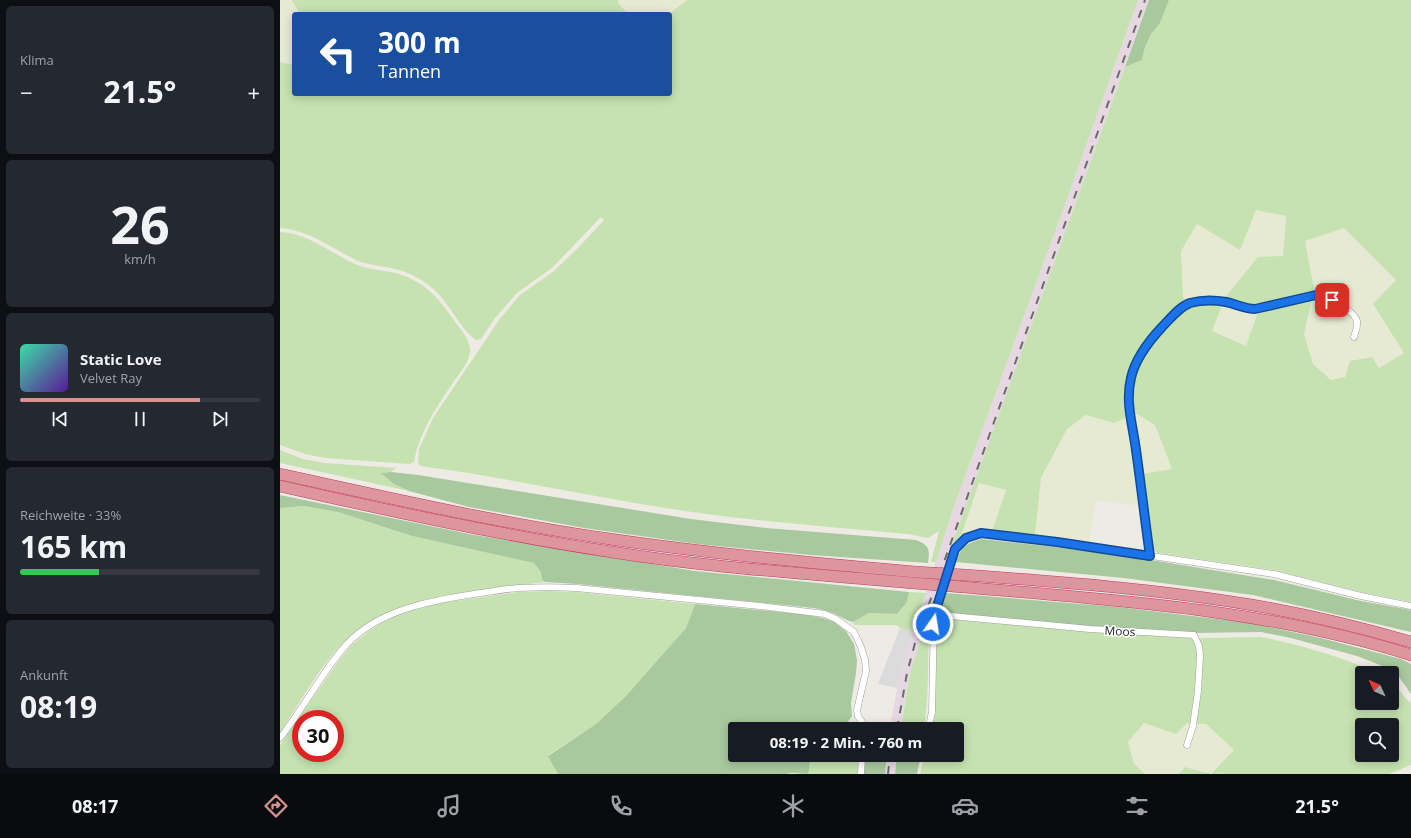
<!DOCTYPE html>
<html lang="de">
<head>
<meta charset="utf-8">
<style>
	body { margin:0; font-family:"Open Sans",sans-serif; background:#242831; color:#f1f3f6; height:100vh; display:flex; flex-direction:column; font-size:15px; white-space:nowrap }
	* { box-sizing:border-box; margin:0 }
	p { font-size:13px; color:#9ea1a6 }
	.icon { flex:none; width:22px; height:22px; fill:none; stroke:currentColor; stroke-width:2; stroke-linecap:round; stroke-linejoin:round }
	.map { position:relative; flex:1; overflow:hidden }
	.panel { display:flex; flex-direction:column; gap:6px; padding:6px; background:#0d0f14; width:280px }
	.panel>* { flex:none }
	.guide { position:absolute; left:12px; top:12px; width:380px; height:84px; border-radius:4px; box-shadow:0 2px 10px #0003; background:#1a4fa0; color:#fff; overflow:hidden }
	.needle { width:26px; rotate:314deg }
	.tools { position:absolute; left:1075px; top:666px; display:grid; gap:8px }
	.tools a { display:grid; place-items:center; width:44px; height:44px; border-radius:4px; background:#171b24; box-shadow:0 2px 10px #0003; font-size:20px }
	.speed { position:absolute; left:12px; top:710px; display:flex; gap:8px; font-size:20px; font-weight:700; text-align:center }
	.speed>* { display:grid; place-content:center; width:52px; height:52px; border-radius:50%; background:#171b24; box-shadow:0 2px 10px #0003; line-height:1 }
	.speed .limit { border:6px solid #d22; background:#fff; color:#111 }
	.pin { position:absolute; display:grid; place-items:center; width:34px; height:34px; color:#fff; margin:-17px; border-radius:8px; box-shadow:0 2px 6px #0006 }
	.me { position:absolute; width:44px; margin:-22px; rotate:13deg; stroke-linejoin:round; filter:drop-shadow(0 0 3px #0008) }
	.turn { display:flex; align-items:center; gap:14px; height:84px; padding:0 20px; font-size:18px }
	.turn .icon { width:52px; height:52px; stroke-width:2.5 }
	.turn b { display:block; font-size:28px; line-height:34px }
	.big { font-size:30px; font-weight:700; line-height:1.1 }
	.panel .widget { flex:1; display:flex; flex-direction:column; justify-content:center; gap:6px; min-width:0; padding:0 14px; border-radius:6px; background:#242831 }
	.panel .dial { align-items:center; gap:0 }
	.dial b { font-size:52px; line-height:1 }
	.song { display:flex; align-items:center; gap:12px }
	.cover { width:48px; height:48px; border-radius:6px; background:linear-gradient(135deg,hsl(160 70% 55%),hsl(270 70% 35%)) }
	.played { height:4px; border-radius:2px; background:linear-gradient(90deg,#d69491 75%,#363941 75%) }
	.keys { display:flex; justify-content:space-around; direction:ltr }
	.heat { display:flex; justify-content:space-between; align-items:center; font-size:22px; direction:ltr }
	.charge { height:6px; border-radius:3px; background:linear-gradient(90deg,#34c759 33%,#363941 0) }
	.trip { position:absolute; left:448px; top:722px; width:236px; height:40px; border-radius:4px; background:#171b24; box-shadow:0 2px 10px #0003; font-weight:700; line-height:40px; text-align:center }
	.tab-bar { display:flex; height:64px; justify-content:space-around; align-items:center; background:#090b0e; color:#9ea1a6 }
	.tab-bar .icon { width:28px; height:28px }
	.tab-bar .on { color:#d69491 }
	.tab-bar b { font-size:18px; color:#f1f3f6 }
	main { display:flex; flex:1; min-height:0 }
	.map>svg:first-child { display:block }
	.residential { fill:#dcdbdb }
	.industrial { fill:#e6d7e2 }
	.farmland { fill:#e7ead2 }
	.grass { fill:#c6e2b0; fill-rule:evenodd }
	.forest { fill:#a8c89e }
	.lines { fill:none; stroke-linecap:round; stroke-linejoin:round }
	.street-casing { stroke:#9f9f9f; stroke-width:7 }
	.highway-casing { stroke:#c63860; stroke-width:12 }
	.street { stroke:#fff; stroke-width:6 }
	.highway { stroke:#dd959e; stroke-width:11 }
	.rail { stroke:#6c6c6c; stroke-width:2; stroke-dasharray:8 8; stroke-linecap:butt }
	.highway-bridge-casing { stroke:#c63860; stroke-width:12; stroke-linecap:butt }
	.highway-bridge { stroke:#dd959e; stroke-width:11 }
	.route-casing { stroke:#114b97; stroke-width:10 }
	.route { stroke:#1a73e8; stroke-width:7 }
	.labels { text-anchor:middle; dominant-baseline:central; stroke-width:3; stroke-linejoin:round; paint-order:stroke }
	.street-label { font-size:12px; fill:#1e1e1e; stroke:#fff }
</style>
</head>
<body>
<main>
<section class="panel">
<div class="widget"><p>Klima</p>
<div class="heat"><a>−</a><b class="big">21.5°</b><a>+</a></div>
</div>
<div class="widget dial"><b>26</b><p>km/h</p></div>
<div class="widget">
<div class="song"><i class="cover"></i><div><b>Static Love</b><p>Velvet Ray</p></div></div>
<div class="played"></div>
<div class="keys"><svg class="icon" aria-label="previous" viewBox="0 0 24 24"><path d="M18 5L8 12l10 7zM5 5v14"/></svg><svg class="icon" aria-label="pause" viewBox="0 0 24 24"><path d="M8 5v14M16 5v14"/></svg><svg class="icon" aria-label="next" viewBox="0 0 24 24"><path d="M6 5l10 7-10 7zM19 5v14"/></svg></div>
</div>
<div class="widget"><p>Reichweite · 33%</p><b class="big">165 km</b><div class="charge"></div></div>
<div class="widget"><p>Ankunft</p><b class="big">08:19</b></div>
</section>
<div class="map">
<svg width="1131" height="774" viewBox="0 0 1131 774">
	<rect width="100%" height="100%" fill="#eeebe5"/>
	<polygon class="residential" points="620,628 633,631 617,688 598,684"/>
	<g class="industrial">
		<polygon points="858,0 869,0 655,594 630,673 620,729 610,729 617,688 624,659 673,509 783,210"/>
		<polygon points="607,755 617,755 615,774 605,774"/>
	</g>
	<g class="farmland">
		<polygon points="0,0 12,0 20,14 14,14 14,65 0,62"/>
		<polygon points="338,0 407,0 389,14 348,14 338,3"/>
		<polygon points="976,210 1006,216 1003,256 944,298 971,306 980,305 966,347 932,331 942,305 929,303 911,307 903,297 901,251 917,224"/>
		<polygon points="1064,228 1116,280 1093,304 1125,353 1099,368 1051,380 1033,364 1024,334 1034,289 1025,241"/>
		<polygon points="852,411 875,425 892,470 865,506 816,501 809,542 755,534 761,478 787,429 806,415 834,423"/>
		<polygon points="699,483 726,490 712,531 682,533"/>
		<polygon points="864,723 896,734 907,723 926,724 954,750 930,774 905,767 899,774 865,774 854,764 848,742"/>
	</g>
	<g class="grass">
		<polygon points="12,0 338,0 338,3 348,14 20,14"/>
		<path d="M407,0h451l-75,210 -110,299 -17,53h-5l8,-31 -11,7 -20,-4c-72,-7 -145,-12 -216,-22 -91,-13 -181,-34 -272,-46l-2,-3 1,-14 14,-31 66,-98 21,-25 34,-24 25,-24 25,-27 -3,-3 -49,51 -35,25 -22,25 -14,21 -5,1c-17,-12 -27,-39 -45,-53 -12,-10 -25,-16 -40,-19 -11,-2 -22,-3 -33,-7 -25,-12 -49,-31 -78,-33v-166l14,3v29h376v-80h-1z"/>
		<path d="M889,0h242v602l-50,-10 -87,-22 -116,-17 -6,-4 -7,-43 -2,-32 29,-5 -17,-44 -23,-14 -1,-20 2,-14 5,-14 20,-28 18,-20 15,-8 18,-4 13,2 -10,26 34,15 12,-34 54,-14 -8,36 9,30 18,16 14,-3 5,-16 22,-4 7,11 25,-15 -31,-49 23,-24 -52,-52 -39,13 9,48v3l-63,14 -27,-7 34,-42 25,-1 3,-40 -30,-6 -16,40 -43,-26 -16,27 2,46 3,4c-35,29 -66,65 -58,114l-3,3 -11,5 -28,-8 -19,14 -26,49 -6,56 -43,-3 14,-41 -27,-7 -17,50h7v10l-10,9 -3,10 -11,2 180,-497 17,-7 3,-13 6,-13 9,-11z"/>
		<path d="M0,232c27,1 51,21 75,32 11,5 24,6 36,8 32,7 47,25 65,51 6,8 15,18 14,29 -2,13 -11,21 -18,32 -16,24 -33,49 -38,78l-4,2 -85,-6 -20,-4 -25,-9z"/>
		<polygon points="0,450 23,459 45,463 116,468 111,472 102,473 114,484 129,491 0,463"/>
		<path d="M24,506l34,6 74,24 122,27 7,9 1,8 3,2c-24,3 -48,6 -72,9 -47,7 -93,16 -128,50 -26,26 -45,61 -65,92v-225z"/>
		<path d="M268,591l28,1 119,12 -9,24 -61,69 -29,27 -48,31 10,19h-278v-29l60,-86 11,-13 19,-16 21,-13 26,-9 30,-6 71,-10zM21,719h34v34h-34z"/>
		<polygon points="629,592 646,593 633,631 620,628 616,625 574,625 573,622 589,613 617,614 627,602"/>
		<path d="M655,594h2c-13,41 -6,85 -12,127l-8,8 -16,-2 9,-54z"/>
		<path d="M671,618l238,19 5,4 3,6 -1,44 -5,33 -4,-1 -11,11 -32,-11 -16,19 6,22 11,10h-225l4,-19h33v-26h-26l3,-16 3,-89c3,-6 7,-6 14,-6z"/>
		<path d="M981,637c40,8 80,20 118,36h-17v30h30v-22c7,7 11,16 19,22v62l-22,9h-210l6,-7 26,7 23,-24 -28,-26h-10l3,-84 2,-2zM1082,725h30v30h-30z"/>
		<polygon points="539,755 578,755 579,774 527,774 529,772 530,761"/>
	</g>
	<g class="forest">
		<polygon points="869,0 889,0 880,23 871,34 865,47 862,60 845,67"/>
		<path d="M111,472l27,3 273,44 75,9 150,12c13,5 14,9 12,23l-117,-8 -114,-11 -113,-16 -115,-21 -60,-16 -15,-7 -13,-11z"/>
		<path d="M0,495l189,39 226,37 214,21 -2,10 -10,12 -28,-1 -16,9c-9,-2 -17,-9 -27,-11 -7,-3 -15,-3 -22,-4l-227,-23 -32,-2 -3,-2 -1,-8 -7,-9 -122,-27 -74,-24 -34,-6 -24,2z"/>
		<path d="M701,539l74,8 96,13 123,20 87,21 50,9v22l-158,-37 -129,-17 -168,-16c5,-15 10,-18 25,-23z"/>
		<polygon points="666,593 838,607 970,623 1041,638 1121,659 1131,664 1131,694 1119,677 1100,665 1077,656 1011,638 981,632 914,633 810,627 663,613 659,611"/>
		<path d="M415,604l106,10 22,4 11,4 12,9 8,13 3,16 -1,13 -5,30 1,13 -9,13h-108v26h84l-9,6 -1,11 -2,2c-8,0 -14,-2 -21,0h-228l-10,-18 48,-32 29,-27 61,-69z"/>
		<polygon points="584,755 607,755 605,774 584,774"/>
		<polygon points="617,755 641,755 637,774 615,774"/>
	</g>
	<g class="lines">
		<defs>
			<g id="street">
				<path d="M870,556c-5,-35 -9,-71 -14,-106 -3,-24 -11,-47 -5,-72 4,-19 18,-37 31,-51 8,-8 17,-20 28,-24 11,-3 25,-3 36,-1 10,2 19,7 29,7l61,-14c10,1 38,15 41,26 1,6 -2,11 -3,16"/>
				<polyline points="654,616 671,616 810,629 914,635 919,646 920,656 918,691 913,726 907,745"/>
				<polyline points="646,729 649,726 652,712 654,616 675,549 686,538 701,533 777,542 994,574 1081,596 1131,606"/>
				<path d="M0,738c24,-30 41,-65 67,-94 32,-34 82,-43 127,-50 15,-2 30,-5 45,-6 19,-1 38,-1 57,0l184,18 65,8 11,5 18,13 7,15 4,13 1,11 -9,39 1,6 6,9 12,4"/>
				<polyline points="581,774 582,755"/>
			</g>
			<g id="highway">
				<path d="M0,474c109,24 219,49 330,65 102,15 204,24 306,33"/>
				<path d="M0,486c110,25 220,49 332,66 99,16 201,22 301,31"/>
				<path d="M685,575c96,7 192,14 287,30 53,9 107,22 159,37"/>
				<path d="M683,587c150,13 303,22 448,68"/>
			</g>
		</defs>
		<use href="#street" class="street-casing"/>
		<use href="#highway" class="highway-casing"/>
		<use href="#street" class="street"/>
		<use href="#highway" class="highway"/>
		<g class="rail">
			<polyline points="617,729 627,673 635,643 865,0"/>
			<polyline points="608,774 610,755"/>
		</g>
		<defs>
			<g id="highway-bridge">
				<polyline points="636,572 685,575"/>
				<polyline points="633,583 683,587"/>
			</g>
		</defs>
		<use href="#highway-bridge" class="highway-bridge-casing"/>
		<use href="#highway-bridge" class="highway-bridge"/>
	</g>
	<g class="lines">
		<defs>
			<path id="route" d="M653,624l1,-8 21,-67 11,-11 15,-5 76,9 93,14c-5,-35 -9,-71 -14,-106 -3,-24 -11,-48 -5,-72 4,-19 18,-37 31,-51 8,-8 17,-20 28,-24 11,-3 25,-3 36,-1 10,2 19,7 29,7l61,-14 6,1 10,4"/>
		</defs>
		<use href="#route" class="route-casing"/>
		<use href="#route" class="route"/>
	</g>
	<g class="labels">
		<g class="street-label">
			<text transform="translate(840 631) rotate(3)">Moos</text>
		</g>
	</g>
</svg>
<div class="tools">
<a><svg class="needle" viewBox="-14 -14 28 28"><path d="M0-13l5 13h-10z" fill="#e53935"/><path d="M0 13l5-13h-10z" fill="#9ea1a6"/></svg></a>
<a><svg class="icon" aria-label="search" viewBox="0 0 24 24"><circle cx="10" cy="10" r="6"/><path d="M15 15l6 6"/></svg></a>
</div>
<div class="speed"><div class="limit">30</div></div>
<div class="pin" style="left:1052px;top:300px;background:#d93025"><svg class="icon" aria-label="arrive" viewBox="0 0 24 24"><path d="M6 21V4h12l-3 4 3 4H6"/></svg></div>
<svg class="me" style="left:653px;top:624px" viewBox="-20 -20 40 40"><circle r="17" fill="#1a73e8" stroke="#fff" stroke-width="3"/><path d="M0-11L8 9 0 5-8 9z" fill="#fff"/></svg>
<div class="trip">08:19 · 2 Min. · 760 m</div>
<div class="guide">
<div class="turn"><svg class="icon" aria-label="left" viewBox="0 0 24 24"><path d="M17 20v-9H6M10 6l-5 5 5 5"/></svg><div><b>300 m</b>Tannen</div></div>
</div>
</div>
</main>
<nav class="tab-bar">
<b>08:17</b>
<svg class="icon on" aria-label="directions" viewBox="0 0 24 24"><path d="M12 3l9 9-9 9-9-9zM9 14v-3h6M13 9l2 2-2 2"/></svg>
<svg class="icon" aria-label="music" viewBox="0 0 24 24"><path d="M9 18V5l10-2v13"/><circle cx="6" cy="18" r="3"/><circle cx="16" cy="16" r="3"/></svg>
<svg class="icon" aria-label="phone" viewBox="0 0 24 24"><path d="M5 4h4l2 5-3 2q2 4 5 5l2-3 5 2v4C11 20 4 13 5 4z"/></svg>
<svg class="icon" aria-label="climate" viewBox="0 0 24 24"><path d="M12 3v18M4 7l16 10M4 17L20 7"/></svg>
<svg class="icon" aria-label="car" viewBox="0 0 24 24"><path d="M5 17H2v-5l4-1 3-4h7l3 4 3 1v5h-3M9 17h6M6 11h13"/><circle cx="7" cy="17" r="2"/><circle cx="17" cy="17" r="2"/></svg>
<svg class="icon" aria-label="filters" viewBox="0 0 24 24"><path d="M4 7h16M4 17h16"/><circle cx="9" cy="7" r="2"/><circle cx="15" cy="17" r="2"/></svg>
<b>21.5°</b>
</nav>
</body>
</html>
